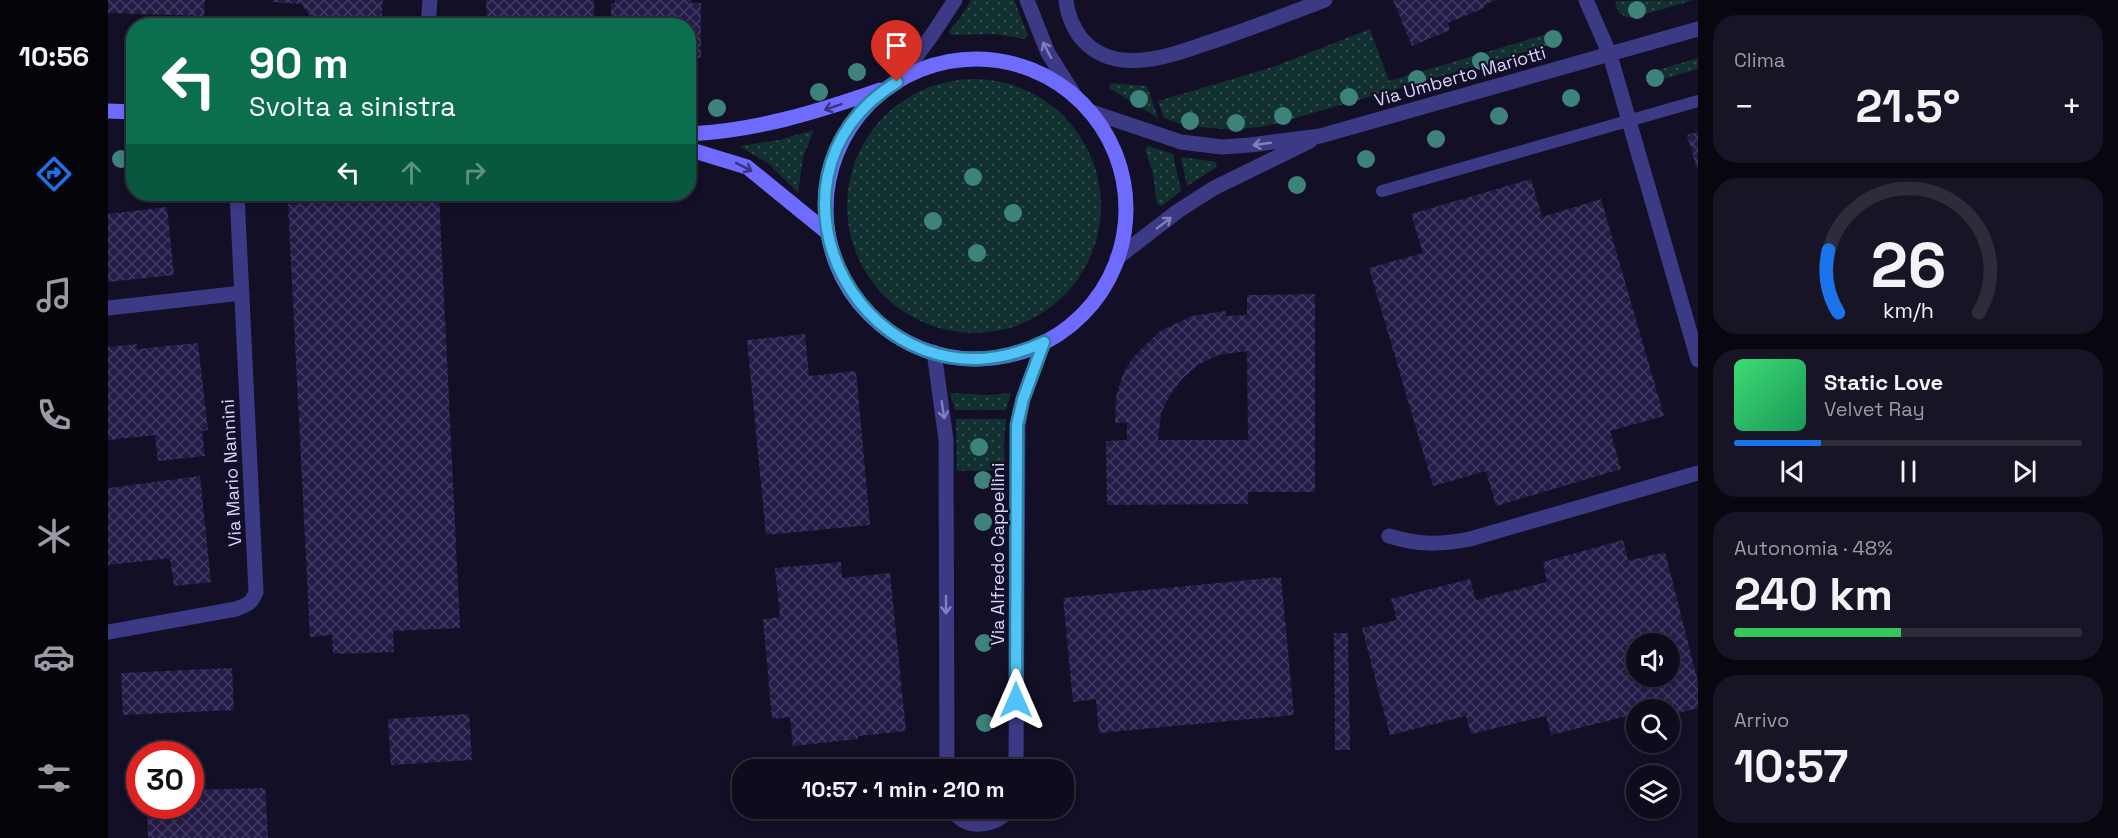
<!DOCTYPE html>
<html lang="it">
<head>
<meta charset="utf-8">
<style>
	body { margin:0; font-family:"Space Grotesk",sans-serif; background:#171425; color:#f1f3f6; height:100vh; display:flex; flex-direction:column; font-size:22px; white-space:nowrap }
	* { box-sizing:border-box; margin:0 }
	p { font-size:20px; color:#9b9ba3 }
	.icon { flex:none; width:33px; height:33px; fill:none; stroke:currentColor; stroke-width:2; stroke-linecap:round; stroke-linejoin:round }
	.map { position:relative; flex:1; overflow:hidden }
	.side { display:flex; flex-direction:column; gap:15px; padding:15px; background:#08060f; width:420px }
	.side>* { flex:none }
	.top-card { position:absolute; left:18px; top:18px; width:570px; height:183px; border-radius:24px; box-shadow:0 3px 9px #0003,0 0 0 2px #2e2b3b; background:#0b6e4f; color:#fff; overflow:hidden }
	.buttons { position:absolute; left:1518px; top:633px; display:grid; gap:12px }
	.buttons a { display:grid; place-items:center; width:54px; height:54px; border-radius:50%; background:#0e0b1c; box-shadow:0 3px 9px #0003,0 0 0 2px #2e2b3b; font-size:30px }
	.speed { position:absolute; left:18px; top:741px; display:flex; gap:12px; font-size:30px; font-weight:700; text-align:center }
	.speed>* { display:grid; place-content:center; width:78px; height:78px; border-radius:50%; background:#0e0b1c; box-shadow:0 3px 9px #0003,0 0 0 2px #2e2b3b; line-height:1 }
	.speed .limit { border:9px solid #d22; background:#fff; color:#111 }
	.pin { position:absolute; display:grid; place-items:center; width:51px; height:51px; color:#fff; margin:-62px -26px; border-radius:50% 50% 50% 0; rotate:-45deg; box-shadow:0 0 6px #0007 }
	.pin .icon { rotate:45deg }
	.me { position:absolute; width:66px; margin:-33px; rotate:0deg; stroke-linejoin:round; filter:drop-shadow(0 0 4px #0008) }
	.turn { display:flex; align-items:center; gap:21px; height:126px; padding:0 24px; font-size:27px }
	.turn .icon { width:78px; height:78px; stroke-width:2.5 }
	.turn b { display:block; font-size:42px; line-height:51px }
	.lanes { display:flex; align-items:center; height:57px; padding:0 24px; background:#0003; justify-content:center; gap:30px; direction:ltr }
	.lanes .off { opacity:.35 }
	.big { font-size:45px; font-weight:800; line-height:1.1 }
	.side .tile { flex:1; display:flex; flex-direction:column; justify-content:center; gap:9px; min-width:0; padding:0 21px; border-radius:24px; background:#171425 }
	.side .dial { align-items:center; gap:0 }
	.dial svg { height:156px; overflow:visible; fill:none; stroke:#2e2b3b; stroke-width:7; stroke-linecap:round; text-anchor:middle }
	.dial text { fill:#f1f3f6; stroke:none }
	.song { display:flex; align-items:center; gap:18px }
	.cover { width:72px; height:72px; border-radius:9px; background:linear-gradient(135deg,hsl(140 70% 55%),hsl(150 70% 35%)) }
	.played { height:6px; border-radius:3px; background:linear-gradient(90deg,#1a73e8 25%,#2e2b3b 25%) }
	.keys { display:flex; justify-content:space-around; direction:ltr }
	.heat { display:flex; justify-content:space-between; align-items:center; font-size:33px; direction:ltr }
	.charge { height:9px; border-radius:4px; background:linear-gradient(90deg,#34c759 48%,#2e2b3b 0) }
	.trip { position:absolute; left:624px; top:759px; width:342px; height:60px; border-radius:24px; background:#0e0b1c; box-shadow:0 3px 9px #0003,0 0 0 2px #2e2b3b; font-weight:800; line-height:60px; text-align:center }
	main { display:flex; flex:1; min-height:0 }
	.tab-bar { display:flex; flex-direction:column; width:108px; justify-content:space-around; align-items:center; background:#06040b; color:#9b9ba3 }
	.tab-bar .icon { width:42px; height:42px }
	.tab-bar .current { color:#1a73e8 }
	.tab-bar b { font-size:27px; color:#f1f3f6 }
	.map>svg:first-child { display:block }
	.grass { fill:url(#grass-dots) }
	.building { fill:url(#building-cross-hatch); fill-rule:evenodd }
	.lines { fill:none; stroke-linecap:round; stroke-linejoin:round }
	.lane { stroke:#3d3a85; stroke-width:12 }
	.street { stroke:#3d3a85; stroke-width:15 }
	.secondary { stroke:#6f6bff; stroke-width:15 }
	.tree { fill:#3d827b }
	.oneway { stroke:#837fbc }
	.oneway2 { stroke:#38347d }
	.route-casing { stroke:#337fa1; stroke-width:15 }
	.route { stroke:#4fc3f7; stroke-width:10 }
	.labels { text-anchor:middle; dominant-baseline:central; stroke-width:4.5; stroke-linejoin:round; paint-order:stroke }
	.street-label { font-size:18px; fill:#d9d4ff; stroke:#130f26 }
</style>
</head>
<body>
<main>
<nav class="tab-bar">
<b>10:56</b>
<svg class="icon current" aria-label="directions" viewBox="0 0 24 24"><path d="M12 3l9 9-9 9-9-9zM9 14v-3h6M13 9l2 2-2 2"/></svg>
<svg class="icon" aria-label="music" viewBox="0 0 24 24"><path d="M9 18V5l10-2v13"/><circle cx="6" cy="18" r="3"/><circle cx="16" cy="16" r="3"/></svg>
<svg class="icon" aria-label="phone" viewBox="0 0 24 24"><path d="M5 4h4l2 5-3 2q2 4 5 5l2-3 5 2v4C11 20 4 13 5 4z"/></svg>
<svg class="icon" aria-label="climate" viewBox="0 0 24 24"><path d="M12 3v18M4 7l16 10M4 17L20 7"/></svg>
<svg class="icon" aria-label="car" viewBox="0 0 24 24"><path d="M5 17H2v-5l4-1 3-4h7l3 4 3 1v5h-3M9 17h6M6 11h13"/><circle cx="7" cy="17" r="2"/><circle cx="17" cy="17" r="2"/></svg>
<svg class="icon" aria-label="filters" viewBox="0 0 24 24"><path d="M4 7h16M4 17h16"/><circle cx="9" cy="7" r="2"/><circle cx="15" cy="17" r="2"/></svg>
</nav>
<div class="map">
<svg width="1590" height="838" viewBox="0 0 1590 838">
	<defs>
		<pattern id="grass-dots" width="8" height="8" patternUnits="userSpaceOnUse" patternTransform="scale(1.5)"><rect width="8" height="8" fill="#12302f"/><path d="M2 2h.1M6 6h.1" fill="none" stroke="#344d4e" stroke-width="1.8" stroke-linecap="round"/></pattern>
		<pattern id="building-cross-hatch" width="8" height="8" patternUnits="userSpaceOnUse" patternTransform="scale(1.5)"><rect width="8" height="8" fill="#241b47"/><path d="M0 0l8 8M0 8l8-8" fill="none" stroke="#433b63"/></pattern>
	</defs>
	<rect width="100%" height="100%" fill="#130f26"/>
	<g class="grass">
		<polygon points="863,0 906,0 920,35 917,39 887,34 843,35 841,31 852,18"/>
		<path d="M1586,0l-63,18c-10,-2 -15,-7 -16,-17z"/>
		<path d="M1262,29l19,52 171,-51 3,11 -296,85c-36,5 -69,4 -103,-8l-6,-17 115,-34z"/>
		<polygon points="1590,58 1590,69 1542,83 1540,73"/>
		<circle cx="866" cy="206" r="127"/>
		<polygon points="1002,83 1039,86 1050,118 1001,88"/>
		<polygon points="706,130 695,157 690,193 661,164 631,146 671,140"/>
		<polygon points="1040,146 1065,154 1073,191 1054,206 1049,204 1045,174 1037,149"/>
		<polygon points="1073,157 1108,162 1109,167 1079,186"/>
		<polygon points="842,393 882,395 903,393 898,410 847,410"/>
		<polygon points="848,419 898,419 896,444 897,470 849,471"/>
	</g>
	<g class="building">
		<polygon points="0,0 97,0 96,16 0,13"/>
		<polygon points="165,0 275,0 273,26 210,26 193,4 165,2"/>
		<polygon points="378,0 486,0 487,26 379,26"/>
		<polygon points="507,0 583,0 584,3 593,3 593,58 580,58 580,26 503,26 503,3 507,3"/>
		<polygon points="1285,0 1388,0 1375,6 1376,8 1340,23 1342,30 1304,46"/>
		<polygon points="1590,132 1590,169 1589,169 1579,135"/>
		<polygon points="1423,179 1434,217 1493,199 1556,416 1502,431 1513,469 1388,506 1378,471 1325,486 1261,268 1315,253 1303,214"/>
		<polygon points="272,194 331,194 352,628 285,631 286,652 225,654 224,635 202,637 180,204 272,199"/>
		<polygon points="59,207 66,275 0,282 0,214"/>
		<path d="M1207,294v198h-67v12l-141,1 -1,-64 21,-1v-18l-12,1 1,-26 7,-23 8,-14 14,-15 15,-14 32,-15 33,-5 1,5 21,-1v-20zM1139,351l1,89h-90l3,-27 9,-18 12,-16 16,-14 20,-10z"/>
		<polygon points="697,334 701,376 748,371 762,525 658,535 639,340"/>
		<polygon points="90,343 100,430 94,431 97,456 50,461 47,435 0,440 0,347 29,344 29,349"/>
		<polygon points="92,476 103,582 66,586 62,558 0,565 0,488"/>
		<path d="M1515,540l5,21 37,-9 33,130v26l-28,7v-5h-34v13l-7,2 -2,-9 -76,19 -5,-19 -75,18 -5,-18 -76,19 -28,-107 35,-8 -6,-21 79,-20 6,21 71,-18 -4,-20zM1528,644h34v32h-34z"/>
		<polygon points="733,562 734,578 782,573 798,731 750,736 750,739 685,746 682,717 664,719 655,619 672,617 667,568"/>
		<polygon points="1173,577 1186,715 991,733 988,699 965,702 955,598"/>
		<polygon points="1226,633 1240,633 1242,750 1227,750"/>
		<polygon points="124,668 126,710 15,715 13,673"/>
		<polygon points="361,714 364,760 283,765 280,719"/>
		<polygon points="157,788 160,838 40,838 39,806 82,806 82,790"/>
	</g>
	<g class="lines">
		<polyline class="lane" points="1274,191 1590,101"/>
		<g class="street">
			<polyline points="919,0 940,53 967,96"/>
			<path d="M958,0c1,13 7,28 15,38 36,43 98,14 141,0 35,-12 69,-25 103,-38"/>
			<polyline points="1478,0 1502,55 1590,360"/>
			<polyline points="320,26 322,0"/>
			<polyline points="789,82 824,35 847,0"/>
			<polyline points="981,111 1073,142 1114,147 1142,145 1212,136 1590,29"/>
			<polyline points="1009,258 1070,211 1106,188 1202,141"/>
			<polyline points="0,308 134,293"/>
			<polyline points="826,352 838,440 839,770"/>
			<path d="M1281,536c30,9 50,9 81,3l228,-66"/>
			<path d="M0,632l128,-23c11,-4 16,-6 20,-17l-19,-398"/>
			<polyline points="908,770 910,425 915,399 936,342"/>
			<path d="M844,808c10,23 46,20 58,0"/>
		</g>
		<g class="secondary">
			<circle cx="868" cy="209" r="150"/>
			<polyline points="0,111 26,112"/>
			<path d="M580,134c67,-3 129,-22 192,-44"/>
			<polyline points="580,149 639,167 720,233"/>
		</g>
	</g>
	<g class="tree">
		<circle cx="1529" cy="10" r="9"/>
		<circle cx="1445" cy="39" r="9"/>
		<circle cx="1373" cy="61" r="9"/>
		<circle cx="749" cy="72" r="9"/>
		<circle cx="1547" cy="78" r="9"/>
		<circle cx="1309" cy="79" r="9"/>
		<circle cx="711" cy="92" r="9"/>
		<circle cx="1241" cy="97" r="9"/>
		<circle cx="1463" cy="98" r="9"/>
		<circle cx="1031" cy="99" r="9"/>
		<circle cx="609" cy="108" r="9"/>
		<circle cx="1175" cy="116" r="9"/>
		<circle cx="1391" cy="116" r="9"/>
		<circle cx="1082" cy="121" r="9"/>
		<circle cx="1128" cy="123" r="9"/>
		<circle cx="1328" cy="139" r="9"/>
		<circle cx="13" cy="159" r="9"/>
		<circle cx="1258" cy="159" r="9"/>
		<circle cx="865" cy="177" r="9"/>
		<circle cx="1189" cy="185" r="9"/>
		<circle cx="905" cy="213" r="9"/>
		<circle cx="825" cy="221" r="9"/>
		<circle cx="869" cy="253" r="9"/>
		<circle cx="871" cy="447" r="9"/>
		<circle cx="875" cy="480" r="9"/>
		<circle cx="875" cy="522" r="9"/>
		<circle cx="876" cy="643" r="9"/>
		<circle cx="877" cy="723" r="9"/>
	</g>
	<defs><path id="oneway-shaft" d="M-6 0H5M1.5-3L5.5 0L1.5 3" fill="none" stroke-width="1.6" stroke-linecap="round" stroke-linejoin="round" transform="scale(1.5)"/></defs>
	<g class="oneway">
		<use href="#oneway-shaft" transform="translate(939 50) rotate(-118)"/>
		<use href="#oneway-shaft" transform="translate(1154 144) rotate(172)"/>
		<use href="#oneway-shaft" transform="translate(1056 223) rotate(-37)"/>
		<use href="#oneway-shaft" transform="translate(835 410) rotate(81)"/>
		<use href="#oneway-shaft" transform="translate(838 605) rotate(90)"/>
	</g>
	<g class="oneway2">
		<use href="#oneway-shaft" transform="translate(725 107) rotate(161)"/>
		<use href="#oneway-shaft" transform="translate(636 167) rotate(27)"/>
	</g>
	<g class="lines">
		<defs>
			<path id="route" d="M789,82c-160,98 -28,343 147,260l-21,57 -6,26 -1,275"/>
		</defs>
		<use href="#route" class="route-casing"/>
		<use href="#route" class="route"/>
	</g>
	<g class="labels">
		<g class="street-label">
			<text transform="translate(1352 76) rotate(-16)">Via Umberto Mariotti</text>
			<text transform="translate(123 473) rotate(-93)">Via Mario Nannini</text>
			<text transform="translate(889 554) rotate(-90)">Via Alfredo Cappellini</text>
		</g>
	</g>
</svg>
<div class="buttons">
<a><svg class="icon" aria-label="sound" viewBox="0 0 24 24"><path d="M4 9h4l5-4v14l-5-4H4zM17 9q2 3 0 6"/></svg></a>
<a><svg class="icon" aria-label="search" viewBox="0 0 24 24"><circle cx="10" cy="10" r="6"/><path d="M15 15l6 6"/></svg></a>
<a><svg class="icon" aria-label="layers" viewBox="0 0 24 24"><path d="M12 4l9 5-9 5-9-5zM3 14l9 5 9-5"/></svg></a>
</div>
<div class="speed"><div class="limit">30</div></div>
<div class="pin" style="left:789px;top:82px;background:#d93025"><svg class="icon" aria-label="arrive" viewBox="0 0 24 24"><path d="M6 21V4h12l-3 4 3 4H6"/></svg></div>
<svg class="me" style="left:908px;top:700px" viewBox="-20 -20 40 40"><path d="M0-17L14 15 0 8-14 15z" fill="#4fc3f7" stroke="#fff" stroke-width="4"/></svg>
<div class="trip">10:57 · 1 min · 210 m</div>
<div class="top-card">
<div class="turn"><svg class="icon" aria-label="left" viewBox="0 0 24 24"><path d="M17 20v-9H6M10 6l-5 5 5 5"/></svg><div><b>90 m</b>Svolta a sinistra</div></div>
<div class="lanes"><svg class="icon" aria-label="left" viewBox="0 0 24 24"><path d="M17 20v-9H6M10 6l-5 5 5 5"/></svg><svg class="icon off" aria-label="ahead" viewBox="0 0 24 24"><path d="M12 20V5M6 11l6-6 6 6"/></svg><svg class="icon off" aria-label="right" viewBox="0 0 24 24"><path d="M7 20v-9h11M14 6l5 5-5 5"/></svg></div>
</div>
</div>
<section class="side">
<div class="tile"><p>Clima</p>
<div class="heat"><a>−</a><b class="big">21.5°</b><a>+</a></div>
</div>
<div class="tile dial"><svg viewBox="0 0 100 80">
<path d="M14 69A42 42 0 1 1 86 69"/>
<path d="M14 69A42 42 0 0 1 9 37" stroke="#1a73e8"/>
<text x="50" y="56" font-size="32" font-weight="700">26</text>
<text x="50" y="72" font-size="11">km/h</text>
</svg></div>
<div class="tile">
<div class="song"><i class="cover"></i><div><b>Static Love</b><p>Velvet Ray</p></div></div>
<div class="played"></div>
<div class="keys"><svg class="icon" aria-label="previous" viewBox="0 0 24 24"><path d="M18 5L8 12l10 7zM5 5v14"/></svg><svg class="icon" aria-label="pause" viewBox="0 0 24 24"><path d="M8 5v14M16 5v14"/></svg><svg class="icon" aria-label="next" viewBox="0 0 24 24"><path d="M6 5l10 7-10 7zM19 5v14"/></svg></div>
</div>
<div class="tile"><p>Autonomia · 48%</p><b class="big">240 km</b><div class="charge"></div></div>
<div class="tile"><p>Arrivo</p><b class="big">10:57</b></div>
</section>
</main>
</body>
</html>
